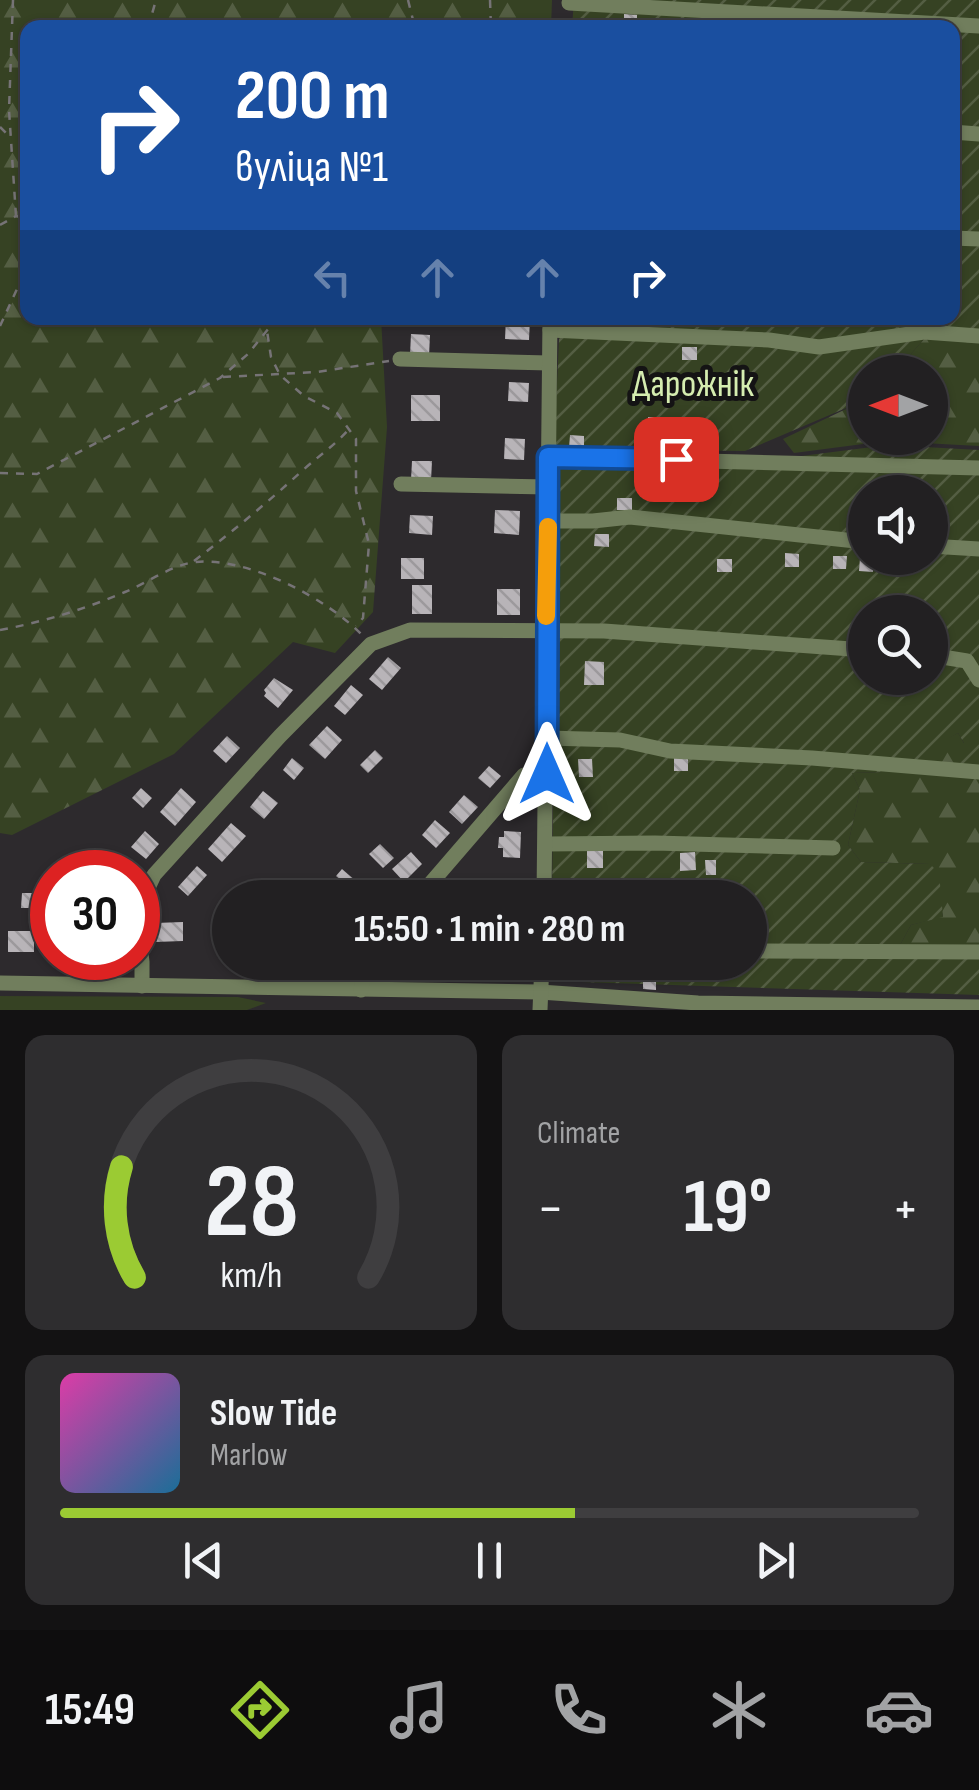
<!DOCTYPE html>
<html lang="en">
<head>
<meta charset="utf-8">
<style>
	body { margin:0; font-family:"Sofia Sans Condensed",sans-serif; background:#2e2d2f; color:#f1f3f6; height:100vh; display:flex; flex-direction:column; font-size:38px; white-space:nowrap }
	* { box-sizing:border-box; margin:0 }
	p { font-size:32px; color:#a2a3a5 }
	.icon { flex:none; width:55px; height:55px; fill:none; stroke:currentColor; stroke-width:2; stroke-linecap:round; stroke-linejoin:round }
	.map { position:relative; height:1010px; overflow:hidden }
	.drawer { display:flex; flex-direction:column; gap:25px; padding:25px; background:#131213; flex:1 }
	.drawer>* { flex:none }
	.guide { position:absolute; left:20px; top:20px; width:940px; height:305px; border-radius:20px; box-shadow:0 2px 8px #0004,0 0 0 2px #3f3e40; background:#1a4fa0; color:#fff; overflow:hidden }
	.needle { width:65px; rotate:270deg }
	.tools { position:absolute; left:848px; top:355px; display:grid; gap:20px }
	.tools a { display:grid; place-items:center; width:100px; height:100px; border-radius:50%; background:#222022; box-shadow:0 2px 8px #0004,0 0 0 2px #3f3e40; font-size:50px }
	.speed { position:absolute; left:30px; top:850px; display:flex; gap:20px; font-size:50px; font-weight:700; text-align:center }
	.speed>* { display:grid; place-content:center; width:130px; height:130px; border-radius:50%; background:#222022; box-shadow:0 2px 8px #0004,0 0 0 2px #3f3e40; line-height:1 }
	.speed .limit { border:15px solid #d22; background:#fff; color:#111 }
	.pin { position:absolute; display:grid; place-items:center; width:85px; height:85px; color:#fff; margin:-42px; border-radius:20px; box-shadow:0 5px 15px #0006 }
	.me { position:absolute; width:110px; margin:-55px; rotate:0deg; stroke-linejoin:round; filter:drop-shadow(0 0 8px #0008) }
	.turn { display:flex; align-items:center; gap:35px; height:210px; padding:0 50px; font-size:45px }
	.turn .icon { width:130px; height:130px; stroke-width:2.5 }
	.turn b { display:block; font-size:70px; line-height:85px }
	.lanes { display:flex; align-items:center; height:95px; padding:0 50px; background:#0003; justify-content:center; gap:50px; direction:ltr }
	.lanes .off { opacity:.35 }
	.big { font-size:75px; font-weight:700; line-height:1.1 }
	.drawer .tile { flex:1; display:flex; flex-direction:column; justify-content:center; gap:15px; min-width:0; padding:0 35px; border-radius:20px; background:#2e2d2f }
	.drawer .dial { align-items:center; gap:0 }
	.dial svg { height:260px; overflow:visible; fill:none; stroke:#3f3e40; stroke-width:7; stroke-linecap:round; text-anchor:middle }
	.dial text { fill:#f1f3f6; stroke:none }
	.song { display:flex; align-items:center; gap:30px }
	.cover { width:120px; height:120px; border-radius:15px; background:linear-gradient(135deg,hsl(320 70% 55%),hsl(200 70% 35%)) }
	.played { height:10px; border-radius:5px; background:linear-gradient(90deg,#9bcb33 60%,#3f3e40 60%) }
	.keys { display:flex; justify-content:space-around; direction:ltr }
	.heat { display:flex; justify-content:space-between; align-items:center; font-size:55px; direction:ltr }
	.drawer .tiles { flex:1; display:grid; gap:25px; grid-template-columns:1fr 1fr }
	.tile:last-child { grid-column:span 2 }
	.trip { position:absolute; left:212px; top:880px; width:555px; height:100px; border-radius:50px; background:#222022; box-shadow:0 2px 8px #0004,0 0 0 2px #3f3e40; font-weight:700; line-height:100px; text-align:center }
	.tab-bar { display:flex; height:160px; justify-content:space-around; align-items:center; background:#0e0d0e; color:#a2a3a5 }
	.tab-bar .icon { width:70px; height:70px }
	.tab-bar .active { color:#9bcb33 }
	.tab-bar b { font-size:45px; color:#f1f3f6 }
	.map>svg:first-child { display:block }
	.grass { fill:#364223 }
	.forest { fill:url(#forest-firs) }
	.garden { fill:url(#garden-furrows); fill-rule:evenodd }
	.building { fill:url(#building-back-hatch) }
	.lines { fill:none; stroke-linecap:round; stroke-linejoin:round }
	.path { stroke:#767376; stroke-width:2.5; stroke-dasharray:8 8; stroke-linecap:butt }
	.minor { stroke:#717e5d; stroke-width:15 }
	.route-casing { stroke:#114b97; stroke-width:25 }
	.route { stroke:#1a73e8; stroke-width:18 }
	.slow { stroke:#f59e0b; stroke-width:18 }
	.labels { text-anchor:middle; dominant-baseline:central; stroke-width:10; stroke-linejoin:round; paint-order:stroke }
	.park-label { font-size:38px; fill:#d5edb0; stroke:#141314 }
</style>
</head>
<body>
<div class="map">
<svg width="979" height="1010" viewBox="0 0 979 1010">
	<defs>
		<pattern id="forest-firs" width="22" height="20" patternUnits="userSpaceOnUse" patternTransform="scale(2.5)"><rect width="22" height="20" fill="#364223"/><path d="M5 1l3.5 6h-7zM16 11l3.5 6h-7z" fill="#545e43"/></pattern>
		<pattern id="garden-furrows" width="10" height="10" patternUnits="userSpaceOnUse" patternTransform="scale(2.5)"><rect width="10" height="10" fill="#364223"/><path d="M-1 1l2-2M0 10L10 0M9 11l2-2" fill="none" stroke="#545e43"/></pattern>
		<pattern id="building-back-hatch" width="6" height="6" patternUnits="userSpaceOnUse" patternTransform="scale(2.5)"><rect width="6" height="6" fill="#b8b4b8"/><path d="M-1 5l2 2M0 0l6 6M5-1l2 2" fill="none" stroke="#9c999c"/></pattern>
	</defs>
	<rect width="100%" height="100%" fill="#2d2a2d"/>
	<polygon class="grass" points="0,996 238,997 266,1003 247,1010 0,1010"/>
	<g class="forest">
		<polygon points="0,0 552,0 551,27 28,28 28,318 381,318 387,427 373,612 335,653 293,642 174,754 12,835 0,833"/>
		<polygon points="925,338 979,342 979,446 886,441 794,453 783,439 865,400 865,438 930,438 930,372 895,372"/>
		<polygon points="958,733 979,769 979,950 900,945 911,925 943,916 930,864 861,862 848,845 860,790 852,773 883,772"/>
	</g>
	<g class="garden">
		<polygon points="574,0 979,0 979,342 925,338 895,372 865,372 865,400 745,451 554,449 560,318 952,318 952,28 572,27"/>
		<path d="M888,445l91,5v319l-23,-1v-12l8,-13 -6,-10 -12,7 -4,16 -59,16 -31,1 8,17 -12,55 13,17 69,2 9,9 4,44 -32,8 -11,20 79,5v45l-428,-14v-18l199,-1v-64l-198,-1 5,-430 173,-2zM865,492h65v66h-65zM865,612h65v66h-65z"/>
	</g>
	<g class="building">
		<polygon points="624,14 637,15 637,28 624,28"/>
		<polygon points="588,18 609,18 608,28 588,28"/>
		<polygon points="506,318 530,318 529,340 505,339"/>
		<polygon points="411,334 430,335 429,356 410,355"/>
		<rect x="682" y="347" width="15" height="13"/>
		<polygon points="509,382 529,383 528,402 508,401"/>
		<rect x="411" y="395" width="29" height="26"/>
		<rect x="648" y="417" width="15" height="13"/>
		<polygon points="570,435 584,436 584,448 569,448"/>
		<polygon points="505,438 525,439 524,460 504,459"/>
		<polygon points="412,461 432,461 431,481 411,480"/>
		<polygon points="668,474 683,474 682,487 667,486"/>
		<rect x="617" y="498" width="15" height="12"/>
		<polygon points="495,510 520,511 519,535 494,533"/>
		<polygon points="410,515 433,516 432,535 409,533"/>
		<polygon points="595,534 609,534 609,547 594,546"/>
		<polygon points="785,553 799,554 799,567 785,567"/>
		<polygon points="833,556 847,556 846,569 833,569"/>
		<rect x="401" y="558" width="23" height="21"/>
		<polygon points="860,558 873,558 873,572 859,571"/>
		<rect x="717" y="559" width="15" height="13"/>
		<rect x="412" y="585" width="20" height="29"/>
		<rect x="497" y="589" width="23" height="26"/>
		<polygon points="388,657 401,668 382,690 369,679"/>
		<polygon points="585,661 604,662 604,685 584,685"/>
		<polygon points="274,678 293,690 278,708 264,696 266,693 264,690"/>
		<polygon points="351,685 363,695 345,715 334,706"/>
		<polygon points="327,726 342,740 325,759 309,745"/>
		<polygon points="227,736 240,748 226,763 213,751"/>
		<polygon points="375,750 383,758 368,773 360,765"/>
		<polygon points="292,758 304,768 294,780 283,770"/>
		<rect x="674" y="758" width="14" height="13"/>
		<polygon points="578,759 592,759 593,777 579,777"/>
		<polygon points="489,766 501,776 490,788 478,778"/>
		<polygon points="141,788 152,798 143,808 132,798"/>
		<polygon points="181,788 196,802 175,826 160,812"/>
		<polygon points="263,791 278,803 264,819 250,807"/>
		<polygon points="464,795 478,807 462,824 449,812"/>
		<polygon points="435,820 450,833 436,848 422,835"/>
		<polygon points="231,823 246,836 222,862 208,849"/>
		<polygon points="145,831 159,844 146,859 131,847"/>
		<polygon points="504,831 521,832 520,858 503,857 503,848 498,848 499,837 504,837"/>
		<polygon points="380,844 394,858 383,868 369,854"/>
		<rect x="587" y="850" width="16" height="18"/>
		<polygon points="411,852 422,864 404,882 392,869"/>
		<polygon points="695,852 696,870 680,871 680,853"/>
		<polygon points="705,860 716,860 716,875 706,875"/>
		<polygon points="65,862 81,862 87,872 65,872"/>
		<polygon points="197,866 207,875 188,896 178,887"/>
		<polygon points="342,869 356,881 350,888 336,876"/>
		<polygon points="375,879 396,898 364,898 361,895"/>
		<polygon points="22,893 44,893 44,908 21,908"/>
		<polygon points="183,922 183,941 155,942 155,923"/>
		<rect x="8" y="931" width="26" height="21"/>
		<rect x="591" y="968" width="14" height="13"/>
		<polygon points="643,976 656,976 656,990 643,989"/>
	</g>
	<g class="lines">
		<g class="path">
			<polyline points="13,0 9,110 16,216"/>
			<polyline points="408,0 415,28"/>
			<polyline points="490,0 491,28"/>
			<polyline points="148,28 156,0"/>
			<polyline points="567,28 568,14"/>
			<polyline points="0,127 9,136"/>
			<polyline points="0,225 16,216 28,219"/>
			<polyline points="265,318 271,357 280,375 304,396 337,413 356,439 356,491 369,544 363,618 356,626"/>
			<polyline points="0,326 28,265"/>
			<polyline points="223,377 317,372 389,361"/>
			<polyline points="0,473 37,474 220,378 248,354 277,318"/>
			<path d="M194,561c38,-29 74,-59 109,-91 18,-16 30,-23 47,-42"/>
			<path d="M0,630c43,-8 85,-21 125,-38 22,-9 48,-28 71,-30 52,-5 130,36 165,72"/>
		</g>
		<g class="minor">
			<polyline points="569,3 979,26"/>
			<polyline points="952,132 979,134"/>
			<polyline points="952,238 979,239"/>
			<polyline points="550,330 769,340 819,347 924,332 979,336"/>
			<polyline points="400,359 549,363"/>
			<polyline points="548,457 979,468"/>
			<polyline points="401,484 548,487"/>
			<polyline points="548,521 593,521 630,517 865,542"/>
			<polyline points="930,546 979,549"/>
			<polyline points="930,655 967,661 979,680"/>
			<polyline points="547,738 620,740 670,751 812,758 979,772"/>
			<polyline points="546,844 655,843 833,848"/>
			<polyline points="418,898 524,775 547,774"/>
			<polyline points="544,898 550,318"/>
			<polyline points="138,909 154,875 280,736 371,644 410,630 604,631 865,650"/>
			<polyline points="138,928 142,962 142,986"/>
			<polyline points="750,951 979,952"/>
			<polyline points="0,983 540,992 698,1003 979,1007"/>
			<polyline points="361,990 365,962"/>
			<polyline points="540,1010 542,962"/>
		</g>
	</g>
	<g class="lines">
		<defs>
			<polyline id="route" points="547,774 548,457 676,459"/>
		</defs>
		<use href="#route" class="route-casing"/>
		<use href="#route" class="route"/>
		<polyline class="slow" points="546,616 548,527"/>
	</g>
	<g class="labels">
		<g class="park-label">
			<text x="693" y="384">Дарожнік</text>
		</g>
	</g>
</svg>
<div class="tools">
<a><svg class="needle" viewBox="-14 -14 28 28"><path d="M0-13l5 13h-10z" fill="#e53935"/><path d="M0 13l5-13h-10z" fill="#a2a3a5"/></svg></a>
<a><svg class="icon" aria-label="sound" viewBox="0 0 24 24"><path d="M4 9h4l5-4v14l-5-4H4zM17 9q2 3 0 6"/></svg></a>
<a><svg class="icon" aria-label="search" viewBox="0 0 24 24"><circle cx="10" cy="10" r="6"/><path d="M15 15l6 6"/></svg></a>
</div>
<div class="speed"><div class="limit">30</div></div>
<div class="pin" style="left:676px;top:459px;background:#d93025"><svg class="icon" aria-label="arrive" viewBox="0 0 24 24"><path d="M6 21V4h12l-3 4 3 4H6"/></svg></div>
<svg class="me" style="left:547px;top:774px" viewBox="-20 -20 40 40"><path d="M0-17L14 15 0 8-14 15z" fill="#1a73e8" stroke="#fff" stroke-width="4"/></svg>
<div class="trip">15:50 · 1 min · 280 m</div>
<div class="guide">
<div class="turn"><svg class="icon" aria-label="right" viewBox="0 0 24 24"><path d="M7 20v-9h11M14 6l5 5-5 5"/></svg><div><b>200 m</b>вуліца №1</div></div>
<div class="lanes"><svg class="icon off" aria-label="left" viewBox="0 0 24 24"><path d="M17 20v-9H6M10 6l-5 5 5 5"/></svg><svg class="icon off" aria-label="ahead" viewBox="0 0 24 24"><path d="M12 20V5M6 11l6-6 6 6"/></svg><svg class="icon off" aria-label="ahead" viewBox="0 0 24 24"><path d="M12 20V5M6 11l6-6 6 6"/></svg><svg class="icon" aria-label="right" viewBox="0 0 24 24"><path d="M7 20v-9h11M14 6l5 5-5 5"/></svg></div>
</div>
</div>
<section class="drawer">
<div class="tiles">
<div class="tile dial"><svg viewBox="0 0 100 80">
<path d="M14 69A42 42 0 1 1 86 69"/>
<path d="M14 69A42 42 0 0 1 10 35" stroke="#9bcb33"/>
<text x="50" y="56" font-size="32" font-weight="700">28</text>
<text x="50" y="72" font-size="11">km/h</text>
</svg></div>
<div class="tile"><p>Climate</p>
<div class="heat"><a>−</a><b class="big">19°</b><a>+</a></div>
</div>
<div class="tile">
<div class="song"><i class="cover"></i><div><b>Slow Tide</b><p>Marlow</p></div></div>
<div class="played"></div>
<div class="keys"><svg class="icon" aria-label="previous" viewBox="0 0 24 24"><path d="M18 5L8 12l10 7zM5 5v14"/></svg><svg class="icon" aria-label="pause" viewBox="0 0 24 24"><path d="M8 5v14M16 5v14"/></svg><svg class="icon" aria-label="next" viewBox="0 0 24 24"><path d="M6 5l10 7-10 7zM19 5v14"/></svg></div>
</div>
</div>
</section>
<nav class="tab-bar">
<b>15:49</b>
<svg class="icon active" aria-label="directions" viewBox="0 0 24 24"><path d="M12 3l9 9-9 9-9-9zM9 14v-3h6M13 9l2 2-2 2"/></svg>
<svg class="icon" aria-label="music" viewBox="0 0 24 24"><path d="M9 18V5l10-2v13"/><circle cx="6" cy="18" r="3"/><circle cx="16" cy="16" r="3"/></svg>
<svg class="icon" aria-label="phone" viewBox="0 0 24 24"><path d="M5 4h4l2 5-3 2q2 4 5 5l2-3 5 2v4C11 20 4 13 5 4z"/></svg>
<svg class="icon" aria-label="climate" viewBox="0 0 24 24"><path d="M12 3v18M4 7l16 10M4 17L20 7"/></svg>
<svg class="icon" aria-label="car" viewBox="0 0 24 24"><path d="M5 17H2v-5l4-1 3-4h7l3 4 3 1v5h-3M9 17h6M6 11h13"/><circle cx="7" cy="17" r="2"/><circle cx="17" cy="17" r="2"/></svg>
</nav>
</body>
</html>
